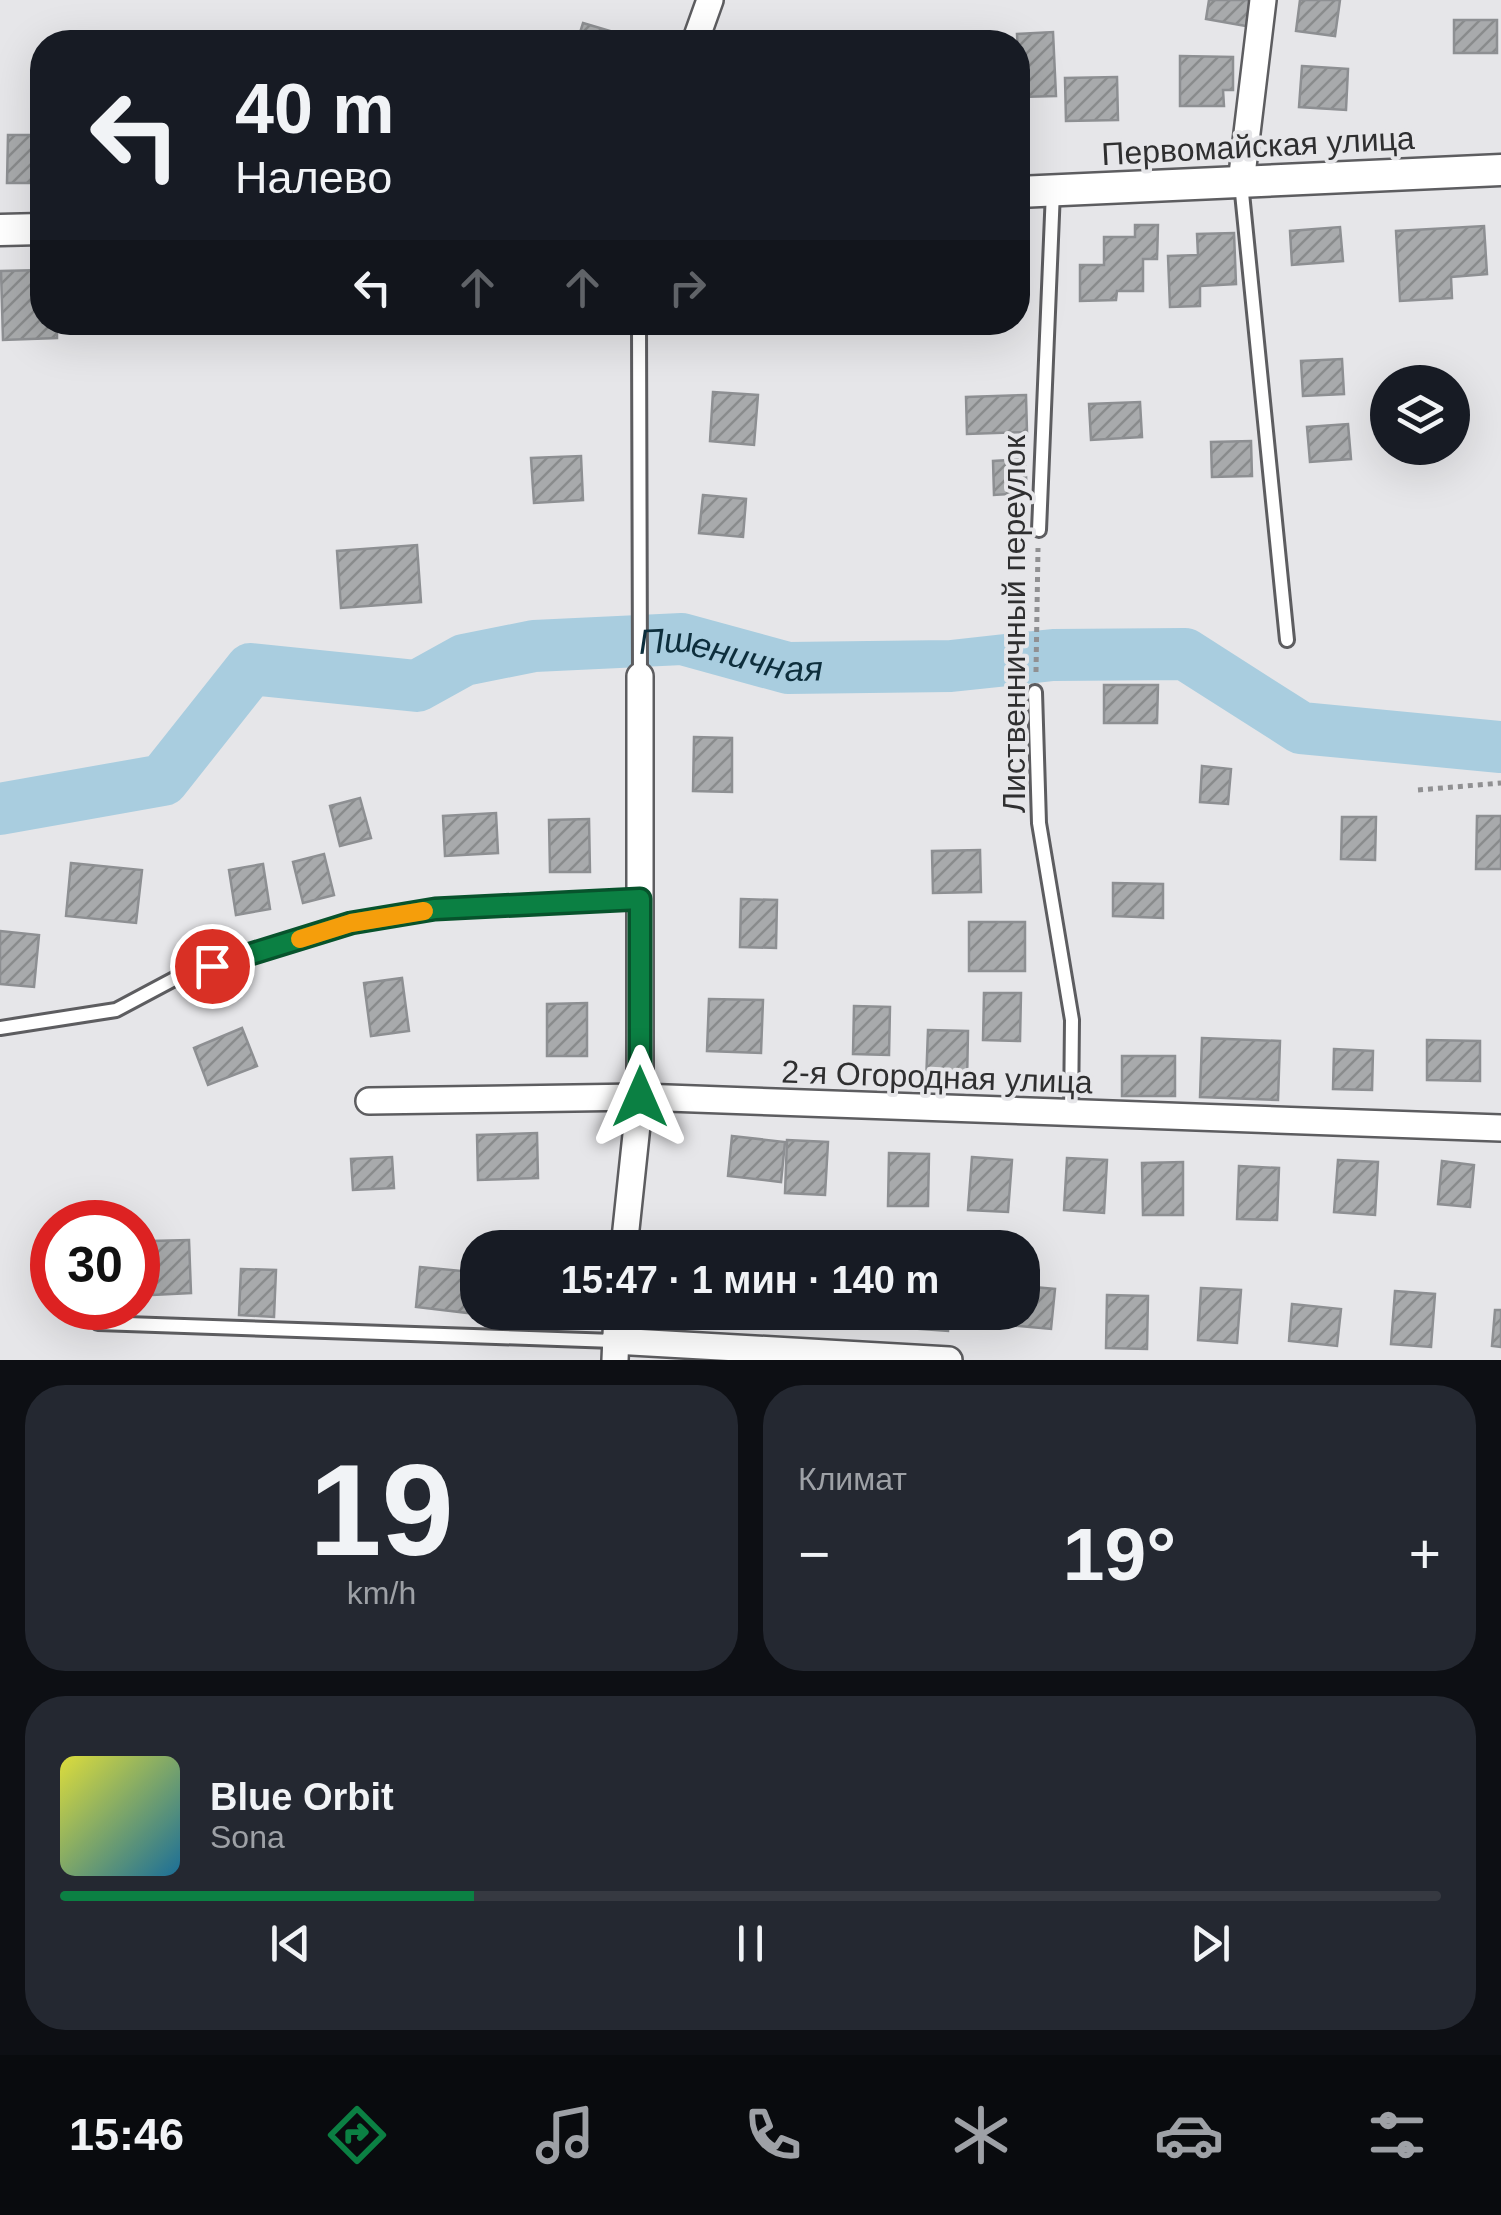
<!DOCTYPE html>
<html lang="ru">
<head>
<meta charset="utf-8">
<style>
	body { margin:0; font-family:Arial,sans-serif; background:#242831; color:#f1f3f6; height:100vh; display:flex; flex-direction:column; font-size:38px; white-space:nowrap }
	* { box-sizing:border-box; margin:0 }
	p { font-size:32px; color:#9ea1a6 }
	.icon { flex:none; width:55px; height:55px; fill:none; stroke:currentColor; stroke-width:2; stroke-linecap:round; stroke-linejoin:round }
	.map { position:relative; height:1360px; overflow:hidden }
	.sheet { display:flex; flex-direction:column; gap:25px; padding:25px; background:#0d0f14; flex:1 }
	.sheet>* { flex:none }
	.hud { position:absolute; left:30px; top:30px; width:1000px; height:305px; border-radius:40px; box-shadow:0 10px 40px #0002; background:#171b24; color:#f1f3f6; overflow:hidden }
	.fabs { position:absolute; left:1370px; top:365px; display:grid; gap:20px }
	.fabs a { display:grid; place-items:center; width:100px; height:100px; border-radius:50%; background:#171b24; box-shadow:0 10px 40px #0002; font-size:50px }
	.speed { position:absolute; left:30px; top:1200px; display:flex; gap:20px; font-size:50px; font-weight:700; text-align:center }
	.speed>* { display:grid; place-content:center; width:130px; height:130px; border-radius:50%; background:#171b24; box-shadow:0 10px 40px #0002; line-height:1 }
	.speed .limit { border:15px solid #d22; background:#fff; color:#111 }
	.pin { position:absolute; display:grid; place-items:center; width:85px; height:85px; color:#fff; margin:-42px; border:5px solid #fff; border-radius:50%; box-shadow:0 2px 10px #0007 }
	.me { position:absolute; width:110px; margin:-55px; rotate:0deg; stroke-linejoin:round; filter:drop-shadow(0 0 8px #0008) }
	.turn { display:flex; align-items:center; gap:35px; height:210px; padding:0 40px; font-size:45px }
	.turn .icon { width:130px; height:130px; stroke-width:2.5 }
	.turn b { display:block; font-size:70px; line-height:85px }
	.lanes { display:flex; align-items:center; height:95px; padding:0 40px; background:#0003; justify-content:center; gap:50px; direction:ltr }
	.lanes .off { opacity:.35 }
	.big { font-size:75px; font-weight:600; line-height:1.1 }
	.sheet .tile { flex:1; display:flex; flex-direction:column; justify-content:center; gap:15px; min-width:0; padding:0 35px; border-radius:40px; background:#242831 }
	.sheet .dial { align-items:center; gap:0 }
	.dial b { font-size:130px; line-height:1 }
	.song { display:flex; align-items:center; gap:30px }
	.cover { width:120px; height:120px; border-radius:15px; background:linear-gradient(135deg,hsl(60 70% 55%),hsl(200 70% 35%)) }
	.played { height:10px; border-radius:5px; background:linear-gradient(90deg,#0b8043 30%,#363941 30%) }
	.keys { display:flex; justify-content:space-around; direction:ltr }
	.heat { display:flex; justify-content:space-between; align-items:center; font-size:55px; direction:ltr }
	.sheet .tiles { flex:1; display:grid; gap:25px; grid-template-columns:1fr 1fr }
	.tile:last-child { grid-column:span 2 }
	.trip { position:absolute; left:460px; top:1230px; width:580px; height:100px; border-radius:40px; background:#171b24; box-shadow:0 10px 40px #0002; font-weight:600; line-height:100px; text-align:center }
	.tab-bar { display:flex; height:160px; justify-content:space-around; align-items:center; background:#090b0e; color:#9ea1a6 }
	.tab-bar .icon { width:70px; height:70px }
	.tab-bar .on { color:#0b8043 }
	.tab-bar b { font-size:45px; color:#f1f3f6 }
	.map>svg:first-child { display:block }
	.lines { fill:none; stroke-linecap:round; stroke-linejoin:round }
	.river { stroke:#a9cddf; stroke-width:52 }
	.building { fill:url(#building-hatch); stroke:#8d8f92; stroke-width:2.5 }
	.service-casing { stroke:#5d5d60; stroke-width:18 }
	.minor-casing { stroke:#5d5d60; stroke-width:30 }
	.tertiary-casing { stroke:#5d5d60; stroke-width:35 }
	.path { stroke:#909092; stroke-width:5; stroke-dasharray:5 5; stroke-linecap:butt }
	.service { stroke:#fff; stroke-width:12 }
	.minor { stroke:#fff; stroke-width:25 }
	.tertiary { stroke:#fff; stroke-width:30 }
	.route-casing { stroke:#07532c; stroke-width:25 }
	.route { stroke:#0b8043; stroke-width:18 }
	.slow { stroke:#f59e0b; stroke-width:18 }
	.labels { text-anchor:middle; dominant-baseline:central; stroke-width:8; stroke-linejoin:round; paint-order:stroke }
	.street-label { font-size:32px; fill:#2f2f30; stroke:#e6e6e9 }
	.water-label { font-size:35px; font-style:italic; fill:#0d2e3c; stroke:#e6e6e9 }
</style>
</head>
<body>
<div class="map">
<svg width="1501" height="1360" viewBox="0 0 1501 1360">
	<defs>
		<pattern id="building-hatch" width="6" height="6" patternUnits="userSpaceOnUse" patternTransform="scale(2.5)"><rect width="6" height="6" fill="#a8aaac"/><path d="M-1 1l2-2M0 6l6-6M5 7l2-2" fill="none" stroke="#898b8c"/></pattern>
	</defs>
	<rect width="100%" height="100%" fill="#e6e6e9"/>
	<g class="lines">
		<path class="river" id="s1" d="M0,809l163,-29 88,-111 166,17 47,-26 70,-14 148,-7 106,29 163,-2 102,-11 132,-1 116,74 200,19"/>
	</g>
	<g class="building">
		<polygon points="1209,0 1250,0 1246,26 1206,19"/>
		<polygon points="1300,0 1340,0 1335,36 1296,31"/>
		<rect x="1454" y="20" width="43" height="33"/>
		<polygon points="583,23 634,38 633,42 577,42"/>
		<polygon points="1053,32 1056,96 1020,97 1017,34"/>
		<polygon points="1180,56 1233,57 1233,90 1223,90 1224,106 1180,106"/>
		<polygon points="1302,66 1348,69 1346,110 1299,107"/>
		<polygon points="1117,77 1118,120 1066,121 1065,78"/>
		<polygon points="8,135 42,135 42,183 7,183"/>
		<polygon points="1135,225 1158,225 1157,259 1143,259 1143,291 1117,291 1116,300 1080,301 1080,265 1104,265 1104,237 1135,237"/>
		<polygon points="1484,226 1487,274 1451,277 1452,298 1400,301 1396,231"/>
		<polygon points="1340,227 1343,261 1292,265 1290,231"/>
		<polygon points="1234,233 1236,284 1200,286 1200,306 1170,307 1168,256 1198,255 1197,234"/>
		<polygon points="42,270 42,322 57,322 57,338 3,340 1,271"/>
		<polygon points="77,322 116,322 116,329 77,330"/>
		<polygon points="1342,359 1344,394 1303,396 1301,361"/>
		<polygon points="713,392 758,395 754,445 710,441"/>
		<polygon points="1026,395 1027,432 967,434 966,397"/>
		<polygon points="1140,402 1142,437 1091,440 1089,404"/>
		<polygon points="1348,424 1351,459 1310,462 1307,427"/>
		<polygon points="1251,441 1252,476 1212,477 1211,442"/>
		<polygon points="581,456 583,500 534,503 531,458"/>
		<polygon points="1025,459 1027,493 994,495 993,461"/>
		<polygon points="703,495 746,499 743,537 699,533"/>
		<polygon points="417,545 421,602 341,608 337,551"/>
		<polygon points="1104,685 1158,685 1157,723 1104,723"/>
		<polygon points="694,737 732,738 732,792 693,791"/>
		<polygon points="1202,766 1231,769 1228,804 1200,802"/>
		<polygon points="360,798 371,838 340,846 330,806"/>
		<polygon points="496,813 498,853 445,856 443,816"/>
		<polygon points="1477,816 1501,816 1501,869 1476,869"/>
		<polygon points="1342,817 1376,817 1375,860 1341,859"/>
		<polygon points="589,819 590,872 550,872 549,820"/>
		<polygon points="980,850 981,892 933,893 932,851"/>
		<polygon points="324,854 334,895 303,903 293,862"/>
		<polygon points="71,863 142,870 136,923 66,916"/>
		<polygon points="263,864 270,909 236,915 229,870"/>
		<polygon points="1113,883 1163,884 1163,918 1113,916"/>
		<polygon points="741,899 777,900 776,948 740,947"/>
		<rect x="969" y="922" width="56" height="49"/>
		<polygon points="0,931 39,935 34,987 0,984"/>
		<polygon points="402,978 409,1031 371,1036 364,983"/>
		<polygon points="984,993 1021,993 1020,1041 983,1040"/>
		<polygon points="709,999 763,1000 761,1053 707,1051"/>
		<polygon points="587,1003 587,1056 547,1056 547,1004"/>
		<polygon points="854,1006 890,1007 889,1055 853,1054"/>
		<polygon points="242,1028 257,1066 208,1085 194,1048"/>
		<polygon points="928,1030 968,1031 967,1084 926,1083"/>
		<polygon points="1202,1038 1280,1041 1278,1100 1200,1097"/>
		<polygon points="1427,1040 1480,1041 1480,1081 1427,1080"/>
		<polygon points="1334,1049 1373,1051 1372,1090 1333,1089"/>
		<rect x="1122" y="1056" width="53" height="40"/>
		<polygon points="537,1133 538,1178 478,1180 477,1135"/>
		<polygon points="732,1136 785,1142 781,1182 728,1176"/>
		<polygon points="787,1140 828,1142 825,1195 785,1193"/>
		<polygon points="889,1153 929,1154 928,1206 888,1206"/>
		<polygon points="392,1157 394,1188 353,1190 351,1159"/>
		<polygon points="972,1157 1012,1160 1008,1212 968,1210"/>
		<polygon points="1067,1158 1107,1160 1104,1213 1064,1210"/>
		<polygon points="1338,1160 1378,1162 1375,1215 1334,1212"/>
		<polygon points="1442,1161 1474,1165 1470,1207 1438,1204"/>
		<polygon points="1183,1162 1183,1215 1143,1215 1142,1163"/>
		<polygon points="1239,1166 1279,1168 1277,1220 1237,1219"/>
		<polygon points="189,1240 191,1293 153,1295 151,1241"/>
		<polygon points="420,1267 473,1272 468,1313 416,1307"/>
		<polygon points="241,1269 276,1270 274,1317 239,1315"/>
		<polygon points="1022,1286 1055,1289 1051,1329 998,1324 999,1312 1022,1312"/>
		<polygon points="1201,1288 1241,1290 1237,1343 1198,1340"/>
		<polygon points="1395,1291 1435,1294 1431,1347 1391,1344"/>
		<polygon points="1107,1295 1148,1296 1147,1349 1106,1348"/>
		<polygon points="1292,1304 1341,1309 1337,1346 1289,1341"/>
		<polygon points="1495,1310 1501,1310 1501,1347 1492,1346"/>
		<polygon points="539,1312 592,1312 591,1325 538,1320"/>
		<polygon points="683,1312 723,1312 723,1317 683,1316"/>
		<polygon points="810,1312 851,1312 850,1324 810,1321"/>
		<polygon points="909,1312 949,1312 948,1331 908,1328"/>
	</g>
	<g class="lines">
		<defs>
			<g id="service">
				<polyline points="1241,183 1287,640"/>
				<polyline points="639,322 640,676"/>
				<polyline points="1039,530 1053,191"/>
				<polyline points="1035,692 1039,823 1072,1020 1071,1116"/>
				<polyline points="0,1028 116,1010 178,977 351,923 435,909 640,899"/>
				<polyline points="98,1323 614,1341"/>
			</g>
			<g id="minor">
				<polyline points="695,42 710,0"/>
				<polyline points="1241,183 1263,0"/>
				<polyline points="369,1101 640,1097 1501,1128"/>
				<polyline points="624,1248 640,1097 640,676"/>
				<polyline points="614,1341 949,1360"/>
				<polyline points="615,1360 617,1312"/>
			</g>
			<g id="tertiary">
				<polyline points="1018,192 1501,170"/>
				<polyline points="0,230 42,229"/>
			</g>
		</defs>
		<use href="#service" class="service-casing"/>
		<use href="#minor" class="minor-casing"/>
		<use href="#tertiary" class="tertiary-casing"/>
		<g class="path">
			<polyline points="1036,672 1038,548"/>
			<polyline points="1418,790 1501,783"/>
		</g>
		<use href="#service" class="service"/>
		<use href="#minor" class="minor"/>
		<use href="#tertiary" class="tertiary"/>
	</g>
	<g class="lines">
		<defs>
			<polyline id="route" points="212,966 351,923 435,909 640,899 640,1097"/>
		</defs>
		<use href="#route" class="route-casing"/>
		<use href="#route" class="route"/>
		<polyline class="slow" points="300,939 351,923 424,911"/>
	</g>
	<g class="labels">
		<g class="street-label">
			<text transform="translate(1258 146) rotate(-3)">Первомайская улица</text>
			<text transform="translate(1014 624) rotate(-90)">Лиственничный переулок</text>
			<text transform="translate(937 1077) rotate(2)">2-я Огородная улица</text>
		</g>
		<g class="water-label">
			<text stroke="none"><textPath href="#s1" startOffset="798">Пшеничная</textPath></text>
		</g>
	</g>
</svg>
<div class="fabs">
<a><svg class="icon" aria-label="layers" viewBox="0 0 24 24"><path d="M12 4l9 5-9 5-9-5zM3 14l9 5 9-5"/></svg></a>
</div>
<div class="speed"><div class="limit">30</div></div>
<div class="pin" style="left:212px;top:966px;background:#d93025"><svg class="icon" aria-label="arrive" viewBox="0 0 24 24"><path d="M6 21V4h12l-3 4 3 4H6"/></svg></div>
<svg class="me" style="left:640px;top:1097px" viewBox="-20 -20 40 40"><path d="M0-17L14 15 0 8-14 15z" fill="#0b8043" stroke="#fff" stroke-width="4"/></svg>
<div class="trip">15:47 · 1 мин · 140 m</div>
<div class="hud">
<div class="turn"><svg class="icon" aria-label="left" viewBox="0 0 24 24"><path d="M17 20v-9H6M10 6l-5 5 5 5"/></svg><div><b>40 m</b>Налево</div></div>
<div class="lanes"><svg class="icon" aria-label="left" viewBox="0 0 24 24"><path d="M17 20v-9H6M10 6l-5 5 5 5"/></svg><svg class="icon off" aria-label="ahead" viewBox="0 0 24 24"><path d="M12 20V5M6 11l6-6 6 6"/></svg><svg class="icon off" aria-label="ahead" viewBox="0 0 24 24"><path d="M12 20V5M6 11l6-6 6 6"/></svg><svg class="icon off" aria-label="right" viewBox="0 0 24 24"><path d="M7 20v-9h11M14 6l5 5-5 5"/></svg></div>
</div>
</div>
<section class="sheet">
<div class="tiles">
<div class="tile dial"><b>19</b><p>km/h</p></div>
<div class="tile"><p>Климат</p>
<div class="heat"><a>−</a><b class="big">19°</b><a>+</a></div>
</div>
<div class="tile">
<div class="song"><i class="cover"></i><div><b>Blue Orbit</b><p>Sona</p></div></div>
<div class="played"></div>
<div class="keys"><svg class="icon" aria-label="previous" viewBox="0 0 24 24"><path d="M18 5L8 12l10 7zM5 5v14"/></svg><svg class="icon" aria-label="pause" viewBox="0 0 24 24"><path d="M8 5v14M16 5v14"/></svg><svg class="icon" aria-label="next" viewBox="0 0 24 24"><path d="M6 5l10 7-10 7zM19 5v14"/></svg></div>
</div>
</div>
</section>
<nav class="tab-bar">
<b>15:46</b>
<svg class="icon on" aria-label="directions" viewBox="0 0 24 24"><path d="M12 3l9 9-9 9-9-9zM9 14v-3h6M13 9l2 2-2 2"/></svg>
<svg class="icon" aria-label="music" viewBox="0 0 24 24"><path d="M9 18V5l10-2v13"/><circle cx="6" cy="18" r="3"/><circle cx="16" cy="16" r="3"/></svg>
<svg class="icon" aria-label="phone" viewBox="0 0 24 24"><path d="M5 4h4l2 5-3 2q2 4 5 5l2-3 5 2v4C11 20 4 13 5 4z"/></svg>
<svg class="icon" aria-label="climate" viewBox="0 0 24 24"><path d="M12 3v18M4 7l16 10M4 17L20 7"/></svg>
<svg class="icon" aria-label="car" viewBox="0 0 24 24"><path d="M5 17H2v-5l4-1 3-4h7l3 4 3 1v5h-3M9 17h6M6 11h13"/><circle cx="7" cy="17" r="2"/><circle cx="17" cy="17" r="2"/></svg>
<svg class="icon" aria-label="filters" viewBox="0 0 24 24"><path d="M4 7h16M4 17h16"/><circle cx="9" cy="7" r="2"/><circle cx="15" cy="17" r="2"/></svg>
</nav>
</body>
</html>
